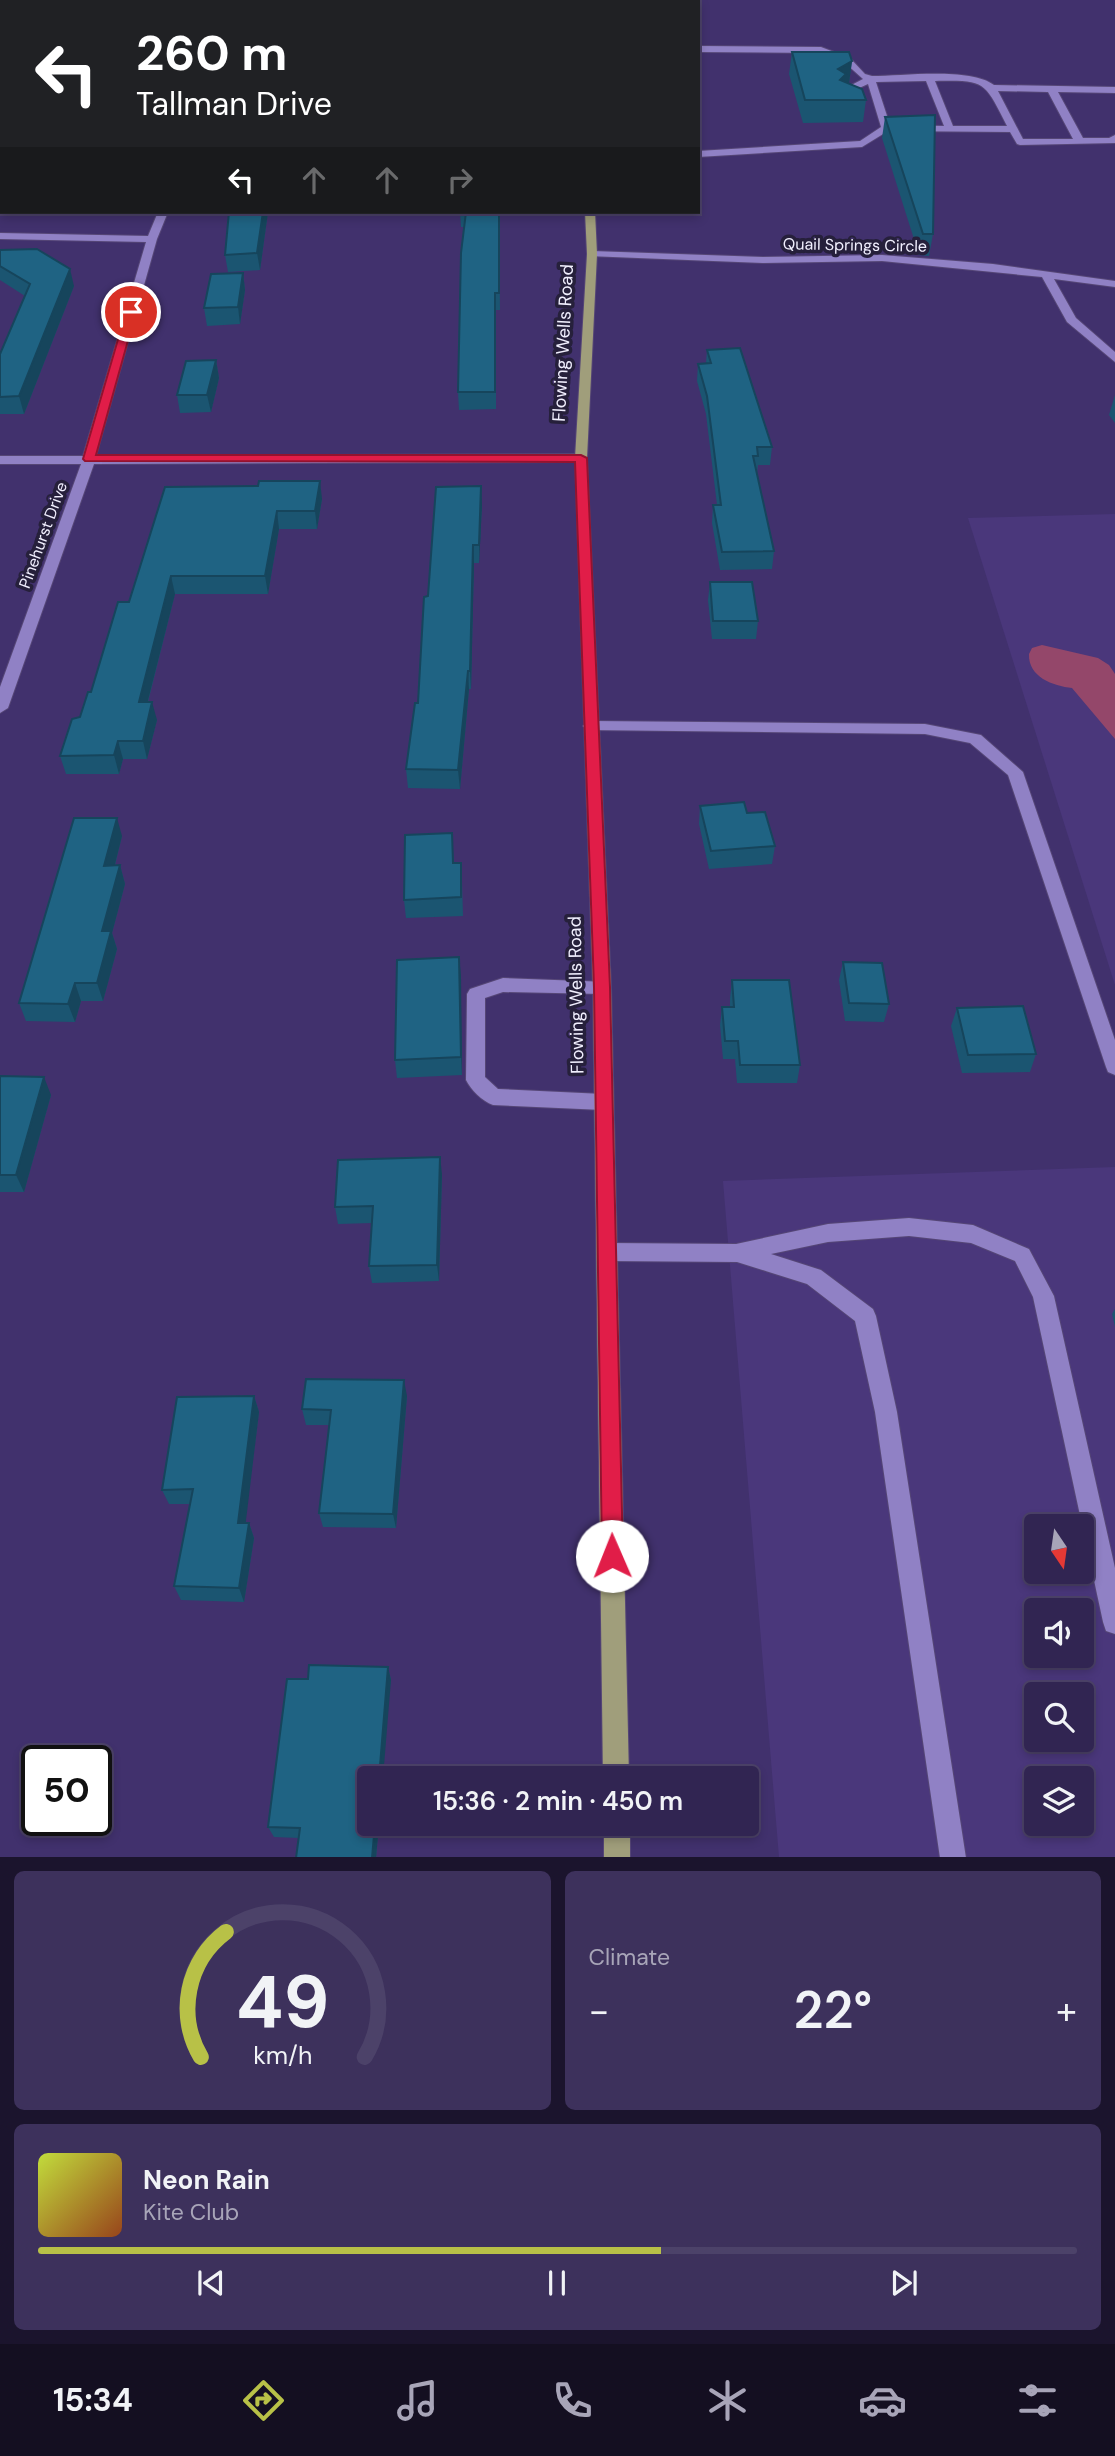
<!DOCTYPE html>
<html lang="en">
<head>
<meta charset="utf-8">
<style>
	body { margin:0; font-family:"DM Sans",sans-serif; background:#3d315c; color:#f1f3f6; height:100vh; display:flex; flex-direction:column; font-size:26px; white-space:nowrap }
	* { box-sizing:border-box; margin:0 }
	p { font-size:23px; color:#a8a5b8 }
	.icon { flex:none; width:38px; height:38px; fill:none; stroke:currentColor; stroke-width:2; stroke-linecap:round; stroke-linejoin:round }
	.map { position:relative; height:1857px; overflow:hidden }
	.details { display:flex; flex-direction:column; gap:14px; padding:14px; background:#1b142d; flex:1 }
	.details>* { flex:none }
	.banner { position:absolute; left:0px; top:0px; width:700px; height:214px; box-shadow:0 4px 10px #0003,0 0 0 2px #4c4269; background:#202124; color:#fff; overflow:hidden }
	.needle { width:46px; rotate:167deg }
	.buttons { position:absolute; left:1024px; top:1514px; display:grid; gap:14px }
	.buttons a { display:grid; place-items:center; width:70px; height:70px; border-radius:7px; background:#312552; box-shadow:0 4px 10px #0003,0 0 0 2px #4c4269; font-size:35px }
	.speed { position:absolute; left:21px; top:1745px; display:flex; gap:14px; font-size:35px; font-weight:700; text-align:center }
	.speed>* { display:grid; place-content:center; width:91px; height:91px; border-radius:50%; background:#312552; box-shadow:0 4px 10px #0003,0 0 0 2px #4c4269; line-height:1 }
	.speed .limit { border:4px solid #111; border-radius:10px; background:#fff; color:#111 }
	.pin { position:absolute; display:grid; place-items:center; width:60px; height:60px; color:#fff; margin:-30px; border:4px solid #fff; border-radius:50%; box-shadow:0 2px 7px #0007 }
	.me { position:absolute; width:77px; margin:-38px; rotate:359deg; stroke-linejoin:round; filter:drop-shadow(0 0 5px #0008) }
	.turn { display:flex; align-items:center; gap:24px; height:147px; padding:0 21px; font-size:32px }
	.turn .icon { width:91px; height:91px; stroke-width:2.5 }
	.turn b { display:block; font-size:49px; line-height:60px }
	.lanes { display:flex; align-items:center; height:66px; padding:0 21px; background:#0003; justify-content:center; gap:35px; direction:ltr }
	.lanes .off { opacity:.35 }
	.big { font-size:52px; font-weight:600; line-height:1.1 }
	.details .widget { flex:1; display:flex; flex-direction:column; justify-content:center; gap:10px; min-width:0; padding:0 24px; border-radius:10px; background:#3d315c }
	.details .dial { align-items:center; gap:0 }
	.dial svg { height:182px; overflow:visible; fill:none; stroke:#4c4269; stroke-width:7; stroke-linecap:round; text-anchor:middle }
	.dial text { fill:#f1f3f6; stroke:none }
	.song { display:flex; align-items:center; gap:21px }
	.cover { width:84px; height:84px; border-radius:10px; background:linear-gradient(135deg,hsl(70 70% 55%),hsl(20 70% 35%)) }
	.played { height:7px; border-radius:4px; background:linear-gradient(90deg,#b8c147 60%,#4c4269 60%) }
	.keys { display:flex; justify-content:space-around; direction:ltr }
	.heat { display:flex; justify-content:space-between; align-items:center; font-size:38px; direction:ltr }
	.details .tiles { flex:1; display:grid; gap:14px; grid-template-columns:1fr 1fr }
	.widget:last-child { grid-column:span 2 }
	.trip { position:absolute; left:357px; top:1766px; width:402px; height:70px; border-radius:7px; background:#312552; box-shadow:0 4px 10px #0003,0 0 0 2px #4c4269; font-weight:600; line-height:70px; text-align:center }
	.dock { display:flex; height:112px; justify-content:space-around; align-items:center; background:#140f21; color:#a8a5b8 }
	.dock .icon { width:49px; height:49px }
	.dock .on { color:#b8c147 }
	.dock b { font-size:32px; color:#f1f3f6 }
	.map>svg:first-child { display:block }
	.built { fill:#4a377b; fill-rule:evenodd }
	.green { fill:#94476a }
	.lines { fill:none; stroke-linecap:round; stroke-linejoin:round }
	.minor-casing { stroke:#554676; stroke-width:2 }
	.major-casing { stroke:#554676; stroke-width:2 }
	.minor { fill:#9081c5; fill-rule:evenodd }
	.major { fill:#a09e7b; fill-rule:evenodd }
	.wall { fill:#1b5571 }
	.shaded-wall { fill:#16455c }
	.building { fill:#1f6383; stroke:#16455c; stroke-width:2 }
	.route { fill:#e11d48; stroke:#92132f; stroke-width:2 }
	.labels { text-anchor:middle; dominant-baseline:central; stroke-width:7; stroke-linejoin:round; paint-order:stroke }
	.far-street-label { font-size:16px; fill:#f1effe; stroke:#26203b }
	.street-label { font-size:18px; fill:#f1effe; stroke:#26203b }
</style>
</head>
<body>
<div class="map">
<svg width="1115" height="1858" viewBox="0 0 1115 1858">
	<rect width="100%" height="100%" fill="#41316d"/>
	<g class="built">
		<polygon points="1115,514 1115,985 968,518"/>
		<path d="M1115,1167v690h-336l-56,-676zM1036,1526h46v46h-46zM1036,1610h46v46h-46zM1036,1694h46v46h-46zM1036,1778h46v46h-46z"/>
	</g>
	<path class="green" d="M1042,645l56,13 11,7 6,9v65l-43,-51c-19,-2 -44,-11 -43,-34l3,-6z"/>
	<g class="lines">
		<defs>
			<g id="minor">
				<polygon points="242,0 250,0 241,2"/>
				<path d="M698,46l123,1 29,11 15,16 7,2c31,0 98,-9 122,9l121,2v6l-57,-1 25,46h26l6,-3v8l-95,2 -3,-1 -7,-12 -122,-1 -26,16 -164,10v-6l162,-10 21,-14 -13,-43 -22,10 -8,-2 25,-13 -19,-17 -24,-9 -122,-1zM926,81l18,45 -54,-1 -14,-43zM935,81c51,-1 49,0 72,45h-54zM998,91l50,1 25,47h-50z"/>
				<polygon points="158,212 168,212 157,239 96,456 581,454 587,458 581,462 94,464 8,708 0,713 0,687 81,464 0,464 0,456 83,456 146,242 0,239 0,233 148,236"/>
				<polygon points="592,251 763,257 882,255 993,264 1115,281 1115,287 1054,279 1076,318 1115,352 1115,362 1067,322 1042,277 882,261 763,263 588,256 587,254"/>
				<polygon points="591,721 925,724 981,735 1023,772 1115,1040 1115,1075 1108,1072 1106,1067 1008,775 970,743 925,734 586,730 583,726 586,722"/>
				<path d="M503,978l105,4 3,5 -3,5 -6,2 -99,-2 -18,6v79l13,12 105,5 7,2 3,6 -3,6 -7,2 -110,-5c-11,-4 -22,-15 -27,-25l1,-86 3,-5z"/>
				<polygon points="909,1218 973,1225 1029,1249 1054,1296 1115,1568 1115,1634 1106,1631 1103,1622 1033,1297 1015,1261 971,1243 909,1236 828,1242 771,1254 821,1270 873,1309 876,1316 897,1412 966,1858 940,1858 875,1412 855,1321 807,1284 737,1262 608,1261 601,1258 598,1252 601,1246 608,1243 736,1244 828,1224"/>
			</g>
			<g id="major">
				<rect x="576" y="0" width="8" height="2"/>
				<polygon points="585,212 595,212 597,254 587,458 611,987 629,1778 603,1778 593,987 575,458 587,254"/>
				<rect x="604" y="1824" width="26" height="34"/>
			</g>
		</defs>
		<use href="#minor" class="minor-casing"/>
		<use href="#major" class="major-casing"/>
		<use href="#minor" class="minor"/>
		<use href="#major" class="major"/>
	</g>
	<g class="wall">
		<polygon points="792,52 852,61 849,83 866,100 863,122 803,123 789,74"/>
		<polygon points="885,117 933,234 929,256 919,255 882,138"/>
		<polygon points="229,212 268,212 260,270 228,272 225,255"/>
		<polygon points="460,212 499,212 500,310 496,310 496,409 459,410 458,392 464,227 461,227"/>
		<polygon points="0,250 74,286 24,414 0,414 0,354 25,296 0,280"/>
		<polygon points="243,273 245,290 240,324 207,326 204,308"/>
		<polygon points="707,350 772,447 770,465 758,465 757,473 774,551 772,569 720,570 712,523 713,505 717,505 706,414 697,381 698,364 706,363"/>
		<polygon points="216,360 219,378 211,412 180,413 177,395"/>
		<polygon points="1115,395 1115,423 1109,415"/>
		<polygon points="165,487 322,499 317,529 279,529 268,594 175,594 148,702 157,720 147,759 123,759 119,774 66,774 60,756 80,717 129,602"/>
		<polygon points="482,505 479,563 474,563 471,689 469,689 460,789 408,788 406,769 418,703 428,596"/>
		<polygon points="710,582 758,621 756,639 712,639 708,600"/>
		<polygon points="700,806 775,846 772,864 709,869 699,824"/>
		<polygon points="122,836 115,865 120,865 125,884 112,933 117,949 103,1001 81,1001 75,1022 26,1021 19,1003"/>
		<polygon points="453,851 454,863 462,881 463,916 406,918 404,900"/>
		<polygon points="459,957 462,1075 397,1078 395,1060"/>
		<polygon points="843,962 889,1004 884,1022 845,1021 839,980"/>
		<polygon points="732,980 800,1065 797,1083 737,1083 735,1059 723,1059 720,1025 722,1007 730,1007 730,998"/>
		<polygon points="957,1008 1036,1054 1030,1072 962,1073 951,1026"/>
		<polygon points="0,1076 51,1095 24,1192 0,1192"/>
		<polygon points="442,1174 439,1281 372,1283 369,1266 372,1223 338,1224 335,1207"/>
		<polygon points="1115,1309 1115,1327 1112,1314"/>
		<polygon points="254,1396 259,1412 245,1523 249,1523 254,1538 244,1602 181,1600 174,1586 190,1504 169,1504 162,1490"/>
		<polygon points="407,1396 396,1528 323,1527 319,1513 329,1425 306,1425 302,1409"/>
		<polygon points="388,1667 391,1680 369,1824 379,1824 376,1858 296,1858 299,1838 274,1837 268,1827"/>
	</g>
	<g class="shaded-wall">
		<polygon points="1,11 2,29 0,32 0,12"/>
		<polygon points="852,61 849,83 835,91 838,69"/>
		<polygon points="263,212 268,212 260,270 257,253"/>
		<polygon points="70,269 74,286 24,414 19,396"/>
		<polygon points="243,273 245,290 240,324 238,307"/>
		<polygon points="216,360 219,378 211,412 207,395"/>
		<polygon points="320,481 322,499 317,529 315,511"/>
		<polygon points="481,486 482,505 479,563 479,545"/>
		<polygon points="277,511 279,529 268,594 265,576"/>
		<polygon points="473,545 474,563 471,689 470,671"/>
		<polygon points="171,576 175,594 143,720 139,702"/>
		<polygon points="468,671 469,689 460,789 458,770"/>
		<polygon points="152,702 157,720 147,759 143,741"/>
		<polygon points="118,741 123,759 119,774 114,755"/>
		<polygon points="117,818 122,836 110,884 104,866"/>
		<polygon points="120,865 125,884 112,933 117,949 103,1001 97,983 102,931"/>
		<polygon points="459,957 461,976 462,1075 461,1057"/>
		<polygon points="75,983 81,1001 75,1022 68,1004"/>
		<polygon points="44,1077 51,1095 24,1192 16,1175"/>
		<polygon points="440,1157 442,1174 439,1281 437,1265"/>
		<polygon points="404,1380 407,1396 396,1528 393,1514"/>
		<polygon points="254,1396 259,1412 244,1537 238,1523"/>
		<polygon points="249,1523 254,1538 244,1602 239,1588"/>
		<polygon points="388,1667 391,1680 383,1778 379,1778"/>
		<polygon points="375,1824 379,1824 376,1858 372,1858"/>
	</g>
	<g class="building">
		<polygon points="0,0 187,0 186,2 2,2 2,9 0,9"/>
		<rect x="318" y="0" width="71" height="2"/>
		<polygon points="792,52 849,52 852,61 838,69 846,74 840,80 862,89 866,100 805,100"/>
		<polygon points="935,115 933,234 923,234 885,117"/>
		<polygon points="229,212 263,212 257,253 225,255"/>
		<polygon points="466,212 499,212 499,293 495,293 495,392 458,392 461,253"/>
		<polygon points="37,249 70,269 19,396 0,397 0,354 30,284 0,266 0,250"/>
		<polygon points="243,273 238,307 204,308 211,274"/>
		<polygon points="740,348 772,447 757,447 758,456 753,456 774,551 722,552 713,505 721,505 707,396 698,364 711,363 707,350"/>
		<polygon points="216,360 207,395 177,395 186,361"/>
		<polygon points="259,481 320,481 315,511 277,511 265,576 171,576 139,702 152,702 143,741 118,741 114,755 60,756 72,719 80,717 88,692 91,692 118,602 129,602 165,487 258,486"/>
		<polygon points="481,486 479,545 473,545 470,671 468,671 458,770 406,769 415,703 418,703 424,597 428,596 436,487"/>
		<polygon points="710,582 752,582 758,621 713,621"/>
		<polygon points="744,802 747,813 765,812 775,846 711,851 700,806"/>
		<polygon points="74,818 117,818 104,866 120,865 102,931 111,931 97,983 75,983 68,1004 19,1003"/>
		<polygon points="452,833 453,863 461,863 461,897 404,900 405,835"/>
		<polygon points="459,957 461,1057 395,1060 397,960"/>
		<polygon points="843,962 882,963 889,1004 849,1003"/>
		<polygon points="732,980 789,980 800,1065 740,1065 738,1041 725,1041 722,1007 734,1007"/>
		<polygon points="1023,1006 1036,1054 968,1055 957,1008"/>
		<polygon points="0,1076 44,1077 16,1175 0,1175"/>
		<polygon points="440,1157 437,1265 369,1266 373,1206 335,1207 338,1160"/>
		<polygon points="306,1379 404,1380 393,1514 319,1513 331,1410 302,1409"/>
		<polygon points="254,1396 238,1523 249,1523 239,1588 174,1586 193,1489 162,1490 177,1397"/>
		<polygon points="309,1665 388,1667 379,1778 369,1778 369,1824 375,1824 372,1858 296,1858 300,1828 268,1827 287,1679 308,1679"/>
	</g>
	<polygon class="route" points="131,309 136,312 96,455 581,455 587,458 610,987 623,1556 620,1564 612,1567 605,1564 602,1556 594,987 575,462 85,461 83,459 126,312"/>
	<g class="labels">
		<g class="far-street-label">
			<text transform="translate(855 245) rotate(1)">Quail Springs Circle</text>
			<text transform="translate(43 535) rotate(-70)">Pinehurst Drive</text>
		</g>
		<g class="street-label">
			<text transform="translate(563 343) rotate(-87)">Flowing Wells Road</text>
			<text transform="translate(576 995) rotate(-91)">Flowing Wells Road</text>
		</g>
	</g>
</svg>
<div class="buttons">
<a><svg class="needle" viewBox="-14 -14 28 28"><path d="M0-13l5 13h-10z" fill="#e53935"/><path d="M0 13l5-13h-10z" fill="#a8a5b8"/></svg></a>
<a><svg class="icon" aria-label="sound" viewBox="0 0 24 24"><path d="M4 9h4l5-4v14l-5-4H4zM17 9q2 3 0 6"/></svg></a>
<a><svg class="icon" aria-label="search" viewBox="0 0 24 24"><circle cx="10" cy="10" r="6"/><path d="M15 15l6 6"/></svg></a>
<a><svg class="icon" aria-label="layers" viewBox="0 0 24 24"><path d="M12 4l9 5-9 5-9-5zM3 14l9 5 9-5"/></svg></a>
</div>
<div class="speed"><div class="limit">50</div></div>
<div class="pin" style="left:131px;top:312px;background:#d93025"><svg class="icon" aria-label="arrive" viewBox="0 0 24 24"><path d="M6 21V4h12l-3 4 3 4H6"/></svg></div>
<svg class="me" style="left:612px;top:1556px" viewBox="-20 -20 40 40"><circle r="19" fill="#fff"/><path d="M0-13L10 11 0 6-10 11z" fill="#e11d48"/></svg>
<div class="trip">15:36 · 2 min · 450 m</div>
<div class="banner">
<div class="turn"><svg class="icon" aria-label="left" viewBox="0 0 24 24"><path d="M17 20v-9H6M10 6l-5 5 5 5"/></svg><div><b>260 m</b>Tallman Drive</div></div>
<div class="lanes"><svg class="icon" aria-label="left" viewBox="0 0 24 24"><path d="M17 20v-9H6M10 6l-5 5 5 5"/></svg><svg class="icon off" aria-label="ahead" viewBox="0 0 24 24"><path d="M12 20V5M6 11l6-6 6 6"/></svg><svg class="icon off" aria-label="ahead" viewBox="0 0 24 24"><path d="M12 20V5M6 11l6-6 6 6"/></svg><svg class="icon off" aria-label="right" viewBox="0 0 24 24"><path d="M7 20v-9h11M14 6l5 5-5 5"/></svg></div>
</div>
</div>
<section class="details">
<div class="tiles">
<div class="widget dial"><svg viewBox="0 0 100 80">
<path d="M14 69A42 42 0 1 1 86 69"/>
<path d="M14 69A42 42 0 0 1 25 14" stroke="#b8c147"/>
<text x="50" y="56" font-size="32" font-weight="700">49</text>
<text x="50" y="72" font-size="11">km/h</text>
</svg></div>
<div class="widget"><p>Climate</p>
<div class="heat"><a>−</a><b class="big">22°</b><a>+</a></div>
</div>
<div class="widget">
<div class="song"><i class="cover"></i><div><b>Neon Rain</b><p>Kite Club</p></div></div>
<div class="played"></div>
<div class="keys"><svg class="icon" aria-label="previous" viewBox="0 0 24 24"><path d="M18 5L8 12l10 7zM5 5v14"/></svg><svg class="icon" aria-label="pause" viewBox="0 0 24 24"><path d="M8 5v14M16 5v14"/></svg><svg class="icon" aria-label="next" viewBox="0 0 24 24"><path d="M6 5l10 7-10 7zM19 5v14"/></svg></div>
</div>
</div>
</section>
<nav class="dock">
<b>15:34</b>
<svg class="icon on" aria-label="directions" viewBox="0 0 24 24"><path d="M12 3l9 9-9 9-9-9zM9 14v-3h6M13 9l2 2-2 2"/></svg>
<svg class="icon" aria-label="music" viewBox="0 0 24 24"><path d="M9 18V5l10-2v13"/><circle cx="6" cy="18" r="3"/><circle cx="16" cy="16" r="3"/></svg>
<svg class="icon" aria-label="phone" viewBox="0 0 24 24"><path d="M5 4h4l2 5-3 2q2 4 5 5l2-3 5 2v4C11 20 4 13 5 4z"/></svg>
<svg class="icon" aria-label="climate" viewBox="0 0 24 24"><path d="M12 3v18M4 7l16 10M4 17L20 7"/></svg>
<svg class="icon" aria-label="car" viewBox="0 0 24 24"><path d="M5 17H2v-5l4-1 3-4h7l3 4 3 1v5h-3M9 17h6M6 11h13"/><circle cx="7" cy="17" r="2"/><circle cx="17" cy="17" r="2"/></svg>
<svg class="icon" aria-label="filters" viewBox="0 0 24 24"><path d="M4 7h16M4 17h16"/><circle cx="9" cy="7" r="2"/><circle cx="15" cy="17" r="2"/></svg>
</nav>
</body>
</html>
